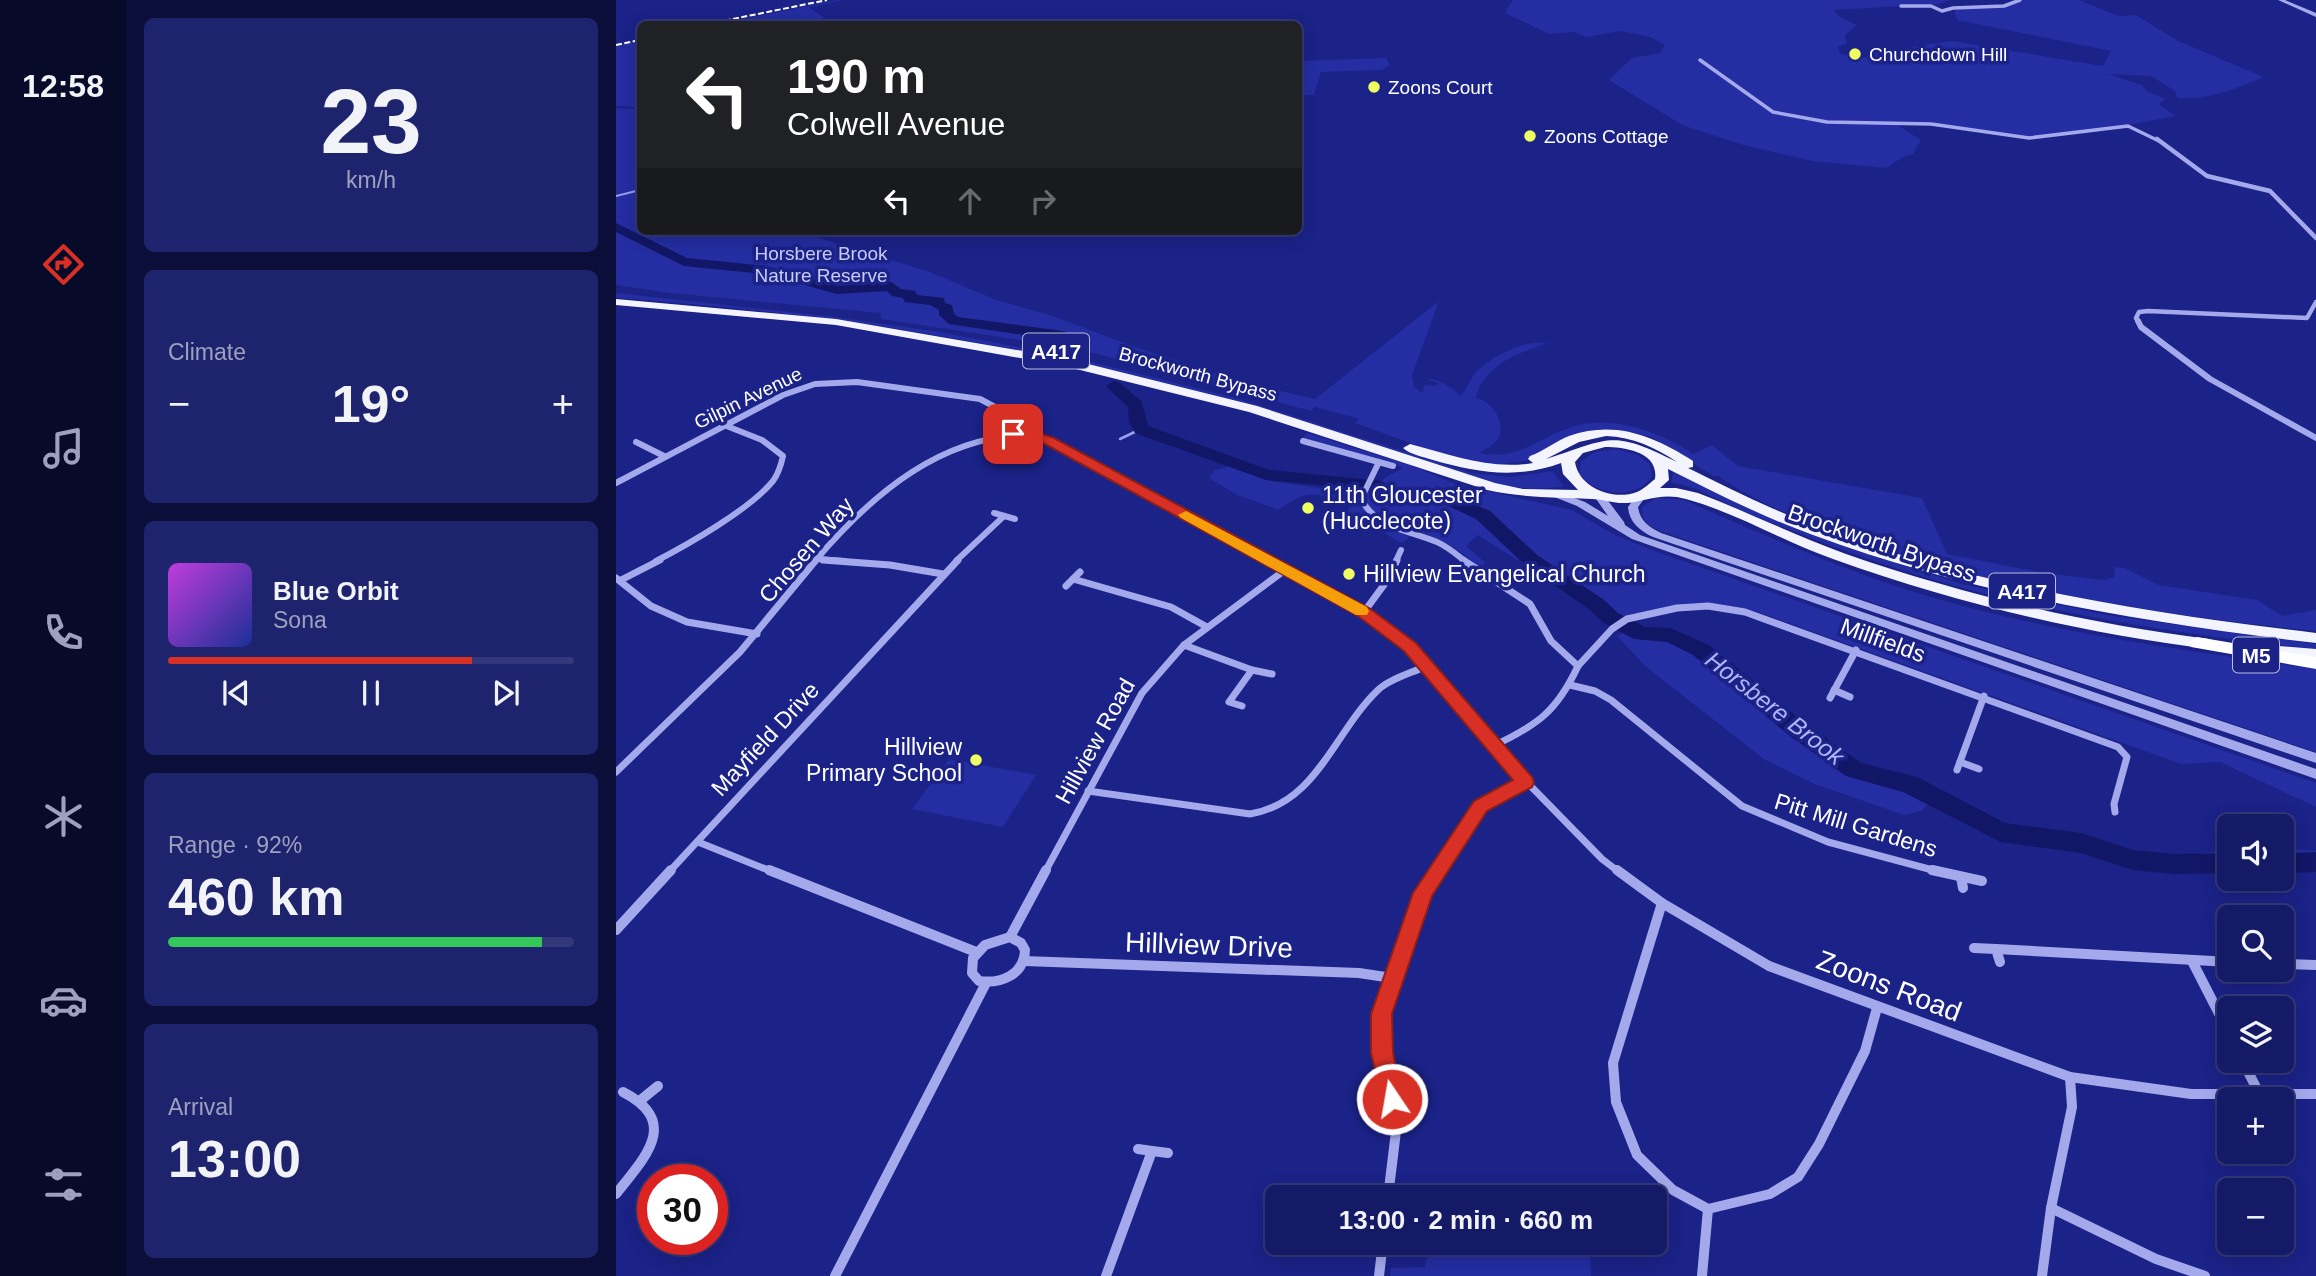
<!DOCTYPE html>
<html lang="en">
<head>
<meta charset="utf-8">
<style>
	body { margin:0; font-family:Helvetica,sans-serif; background:#1d236c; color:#f1f3f6; height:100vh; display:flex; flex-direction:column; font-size:26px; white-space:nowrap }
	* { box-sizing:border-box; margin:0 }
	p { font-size:23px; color:#9da1bf }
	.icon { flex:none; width:38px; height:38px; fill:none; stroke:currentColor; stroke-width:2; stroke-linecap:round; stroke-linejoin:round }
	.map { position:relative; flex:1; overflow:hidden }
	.panel { display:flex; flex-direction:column; gap:18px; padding:18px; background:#0b0e38; width:490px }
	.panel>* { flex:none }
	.guide { position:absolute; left:21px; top:21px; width:665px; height:214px; border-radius:10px; box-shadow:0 4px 18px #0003,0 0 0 2px #33387a; background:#202124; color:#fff; overflow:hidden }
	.buttons { position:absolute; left:1601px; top:814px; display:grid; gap:14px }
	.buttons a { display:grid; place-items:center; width:77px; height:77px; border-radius:10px; background:#141a66; box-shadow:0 4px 18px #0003,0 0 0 2px #33387a; font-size:35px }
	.speed { position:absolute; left:21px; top:1164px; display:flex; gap:14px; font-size:35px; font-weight:700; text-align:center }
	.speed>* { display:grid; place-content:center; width:91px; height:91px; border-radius:50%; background:#141a66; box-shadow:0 4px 18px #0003,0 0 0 2px #33387a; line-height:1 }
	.speed .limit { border:10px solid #d22; background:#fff; color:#111 }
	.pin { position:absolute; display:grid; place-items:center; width:60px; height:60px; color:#fff; margin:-30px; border-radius:14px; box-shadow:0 4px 10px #0006 }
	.me { position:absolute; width:77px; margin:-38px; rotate:348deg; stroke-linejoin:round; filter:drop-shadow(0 0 5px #0008) }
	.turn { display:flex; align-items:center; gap:24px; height:147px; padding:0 35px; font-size:32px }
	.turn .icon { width:91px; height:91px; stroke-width:2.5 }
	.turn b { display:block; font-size:49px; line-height:60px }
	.lanes { display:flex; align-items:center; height:66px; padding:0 35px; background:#0003; justify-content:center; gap:35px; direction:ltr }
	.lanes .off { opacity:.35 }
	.big { font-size:52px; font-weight:600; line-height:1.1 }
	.panel .card { flex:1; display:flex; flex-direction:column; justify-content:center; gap:10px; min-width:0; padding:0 24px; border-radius:10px; background:#1d236c }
	.panel .dial { align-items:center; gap:0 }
	.dial b { font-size:91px; line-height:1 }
	.song { display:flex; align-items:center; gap:21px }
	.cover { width:84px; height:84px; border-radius:10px; background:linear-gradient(135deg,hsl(290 70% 55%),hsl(230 70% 35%)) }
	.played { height:7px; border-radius:4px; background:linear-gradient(90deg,#d93025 75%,#33387a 75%) }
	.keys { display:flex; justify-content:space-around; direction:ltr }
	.heat { display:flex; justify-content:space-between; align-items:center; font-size:38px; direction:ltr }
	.charge { height:10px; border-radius:5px; background:linear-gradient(90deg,#34c759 92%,#33387a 0) }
	.trip { position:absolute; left:649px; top:1185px; width:402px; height:70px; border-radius:10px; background:#141a66; box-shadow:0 4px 18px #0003,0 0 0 2px #33387a; font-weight:600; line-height:70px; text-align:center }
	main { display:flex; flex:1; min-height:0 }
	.tabs { display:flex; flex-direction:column; width:126px; justify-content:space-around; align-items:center; background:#080a29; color:#9da1bf }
	.tabs .icon { width:49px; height:49px }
	.tabs .selected { color:#d93025 }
	.tabs b { font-size:32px; color:#f1f3f6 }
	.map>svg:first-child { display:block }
	.green { fill:#242da1 }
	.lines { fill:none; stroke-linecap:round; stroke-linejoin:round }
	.stream-far1 { stroke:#979fee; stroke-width:2 }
	.stream { stroke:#979fee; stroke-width:2.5 }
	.river { fill:#121666; fill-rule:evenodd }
	.minor-far4 { stroke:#a4a9ec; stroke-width:3.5 }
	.minor-far3 { stroke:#a4a9ec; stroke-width:4.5 }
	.minor-far2 { stroke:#a4a9ec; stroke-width:6 }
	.minor-far1 { stroke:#a4a9ec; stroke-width:7 }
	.minor { stroke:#a4a9ec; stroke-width:10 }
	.tertiary { fill:#a4a9ec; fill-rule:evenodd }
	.trunk { fill:#f4f4ff; fill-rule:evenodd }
	.motorway { fill:#fff; fill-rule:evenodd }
	.rail { stroke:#fff; stroke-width:2; stroke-dasharray:6 2.5; stroke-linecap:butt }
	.route { fill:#d93025; stroke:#8d1f18; stroke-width:2 }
	.slow { fill:#f59e0b }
	.poi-dot { fill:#f0fd61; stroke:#1b2288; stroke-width:2.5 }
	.labels { text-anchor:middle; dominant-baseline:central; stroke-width:7; stroke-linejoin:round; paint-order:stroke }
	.far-poi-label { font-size:19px; fill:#fff; stroke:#1b2288; text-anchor:start }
	.far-park-label { font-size:19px; fill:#c9cdf9; stroke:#1b2288 }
	.far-street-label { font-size:19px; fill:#fff; stroke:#1b2288 }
	.shield { fill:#1b2288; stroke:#bbbddb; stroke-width:2 }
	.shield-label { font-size:21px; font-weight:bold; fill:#fff }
	.poi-label { font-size:23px; fill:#fff; stroke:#1b2288; text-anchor:start }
	.street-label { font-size:23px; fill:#fff; stroke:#1b2288 }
	.water-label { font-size:24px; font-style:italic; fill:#b0b5f4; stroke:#1b2288 }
	.near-street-label { font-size:28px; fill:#fff; stroke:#1b2288 }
</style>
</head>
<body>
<main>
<nav class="tabs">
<b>12:58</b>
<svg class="icon selected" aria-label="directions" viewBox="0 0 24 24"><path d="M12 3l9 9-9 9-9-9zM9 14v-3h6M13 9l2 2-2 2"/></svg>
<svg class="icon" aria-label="music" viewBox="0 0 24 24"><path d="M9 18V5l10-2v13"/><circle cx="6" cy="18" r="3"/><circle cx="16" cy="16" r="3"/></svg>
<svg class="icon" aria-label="phone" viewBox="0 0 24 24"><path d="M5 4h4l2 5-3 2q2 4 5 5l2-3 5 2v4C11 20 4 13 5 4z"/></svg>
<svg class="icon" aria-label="climate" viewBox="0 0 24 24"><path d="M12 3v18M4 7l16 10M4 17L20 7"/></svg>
<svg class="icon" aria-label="car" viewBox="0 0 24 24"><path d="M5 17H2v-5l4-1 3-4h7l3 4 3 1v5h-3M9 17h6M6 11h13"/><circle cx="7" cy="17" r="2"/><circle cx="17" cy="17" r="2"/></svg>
<svg class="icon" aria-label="filters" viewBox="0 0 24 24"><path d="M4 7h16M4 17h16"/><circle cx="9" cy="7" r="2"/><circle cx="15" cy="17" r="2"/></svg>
</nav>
<section class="panel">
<div class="card dial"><b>23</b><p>km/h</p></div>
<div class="card"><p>Climate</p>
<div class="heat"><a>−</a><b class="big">19°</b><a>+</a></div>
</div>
<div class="card">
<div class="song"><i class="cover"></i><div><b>Blue Orbit</b><p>Sona</p></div></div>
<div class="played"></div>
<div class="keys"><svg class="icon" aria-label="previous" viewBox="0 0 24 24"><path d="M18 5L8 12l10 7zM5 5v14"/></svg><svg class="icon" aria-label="pause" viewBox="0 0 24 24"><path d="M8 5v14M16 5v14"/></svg><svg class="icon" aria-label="next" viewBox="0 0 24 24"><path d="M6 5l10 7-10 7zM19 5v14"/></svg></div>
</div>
<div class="card"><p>Range · 92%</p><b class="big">460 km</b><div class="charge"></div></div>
<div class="card"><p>Arrival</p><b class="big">13:00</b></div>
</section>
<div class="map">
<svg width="1700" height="1276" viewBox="0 0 1700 1276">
	<rect width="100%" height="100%" fill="#1b2288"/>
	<g class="green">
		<polygon points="221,0 228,0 193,7 207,17 209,24 102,24"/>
		<path d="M897,0h438l-12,4 -105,6 6,7 17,8 -12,10 2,8 -9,4 2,7 24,4 12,-6 76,-11 151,25 8,-15 -154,-31 -3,-8 3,-3 51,-3 14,-6h57l40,16 17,-1 42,26 86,36c-29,12 -54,23 -87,21l-2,-7 -24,-15 -43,-2 34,11 5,6 19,8 -7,5 17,12 -93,18 -54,4 -98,-14h-35l25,16 -8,14 -12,4 -14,10 -75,-7 -69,-16 -61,-20 -73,-45 23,-22 28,-5 5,-8 -15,-8 -30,-6 -34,6 -12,-5 -25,2 -44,-21z"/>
		<polygon points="24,40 24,107 0,106 0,45"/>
		<polygon points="770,58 774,65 766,70 705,72 698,95 683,95 683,61"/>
		<path d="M0,108l24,1v122h156l131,40 70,29 53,15 88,33 104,34 73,17 124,-98 -27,74 2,11 8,7 2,-8 12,1 1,-3 -11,-4c14,0 24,7 35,17 6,-7 9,-17 15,-24 16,-16 49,-33 71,-29 -29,11 -63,21 -71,55 16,3 31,25 22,41 -5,7 -13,10 -18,14 37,7 54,-12 86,-24 45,-17 90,2 128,25l18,-9 26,21 184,32 25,56 97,19 60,7 10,-3 1,-10 10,1 34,17 98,15 25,16 34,-6v21c-152,-15 -303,-38 -448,-87 -51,-18 -106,-37 -150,-68h-5l-62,-39 -27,-6 -14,-1 -86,31 -29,4 -27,-1 -113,-41 4,-4 -44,-12 -4,4 -233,-62 -197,-30 -1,-6 -211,-20 -53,-8z"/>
		<path d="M0,293l211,23 107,15 146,28 156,39 236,75 38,4 43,-6 11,16 -33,2 -39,-5c-107,-36 -214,-73 -323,-100 -182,-46 -367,-73 -553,-86z"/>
		<path d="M691,433l106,33 42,18 117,26 43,25 37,15 664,233v24l-96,-45 -39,2 -426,-153c-42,-11 -85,1 -128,8l-8,-5 -12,10 -17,-18 -112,-71 -12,11 20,17 -6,5c-20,-18 -38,-29 -63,-37l-15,12 -57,-31 10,-10c-40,-2 -37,-20 -77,8l-41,-15 -28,-17 6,-8 15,-4 41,15 89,13 -2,6 28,-23 17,-9 -101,-31z"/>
		<path d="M999,449l21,5 14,10 2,13c-16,23 -59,19 -73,-4l2,-12 14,-9z"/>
		<path d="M1057,472l111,52 67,25 111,35 145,31 209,29v5c-144,-15 -289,-38 -427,-83 -50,-16 -100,-36 -149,-56 -22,-9 -45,-25 -69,-27z"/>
		<path d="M1040,498l28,2c78,34 156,69 237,94 129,39 262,56 395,75v83l-653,-220c-12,-5 -23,-11 -21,-25z"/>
		<polygon points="1015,629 1025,634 1054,635 1085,650 1182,730 1238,770 1293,784 1319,798 1305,811 1288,815 1201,785 1149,760 1029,666 1001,636"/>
		<polygon points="333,759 420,775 387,827 296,809"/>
		<polygon points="1666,848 1700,851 1700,870 1666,869"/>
		<polygon points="1613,850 1613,869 1541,868 1542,858"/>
		<polygon points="864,1243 974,1243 975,1276 774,1276 775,1268 809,1267 812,1255 861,1256"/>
	</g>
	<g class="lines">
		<polyline class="stream-far1" points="0,196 24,190"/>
		<polyline class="stream" points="504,439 525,429"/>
		<g class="river">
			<polygon points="0,223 71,258 150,266 221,286 275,282 285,289 299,291 301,295 328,298 329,303 336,305 338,314 342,317 447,331 452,333 468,347 460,352 442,340 333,324 323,315 323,310 314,305 289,302 287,298 276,296 271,291 221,294 149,274 68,266 0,232"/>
			<polygon points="498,381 504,383 526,402 532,426 653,470 765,481 774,486 765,491 650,480 519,433 513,422 512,407 490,386"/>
			<polygon points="819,488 874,511 921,555 988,600 1002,613 1029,627 1054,628 1093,645 1190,724 1245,763 1301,777 1389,823 1465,833 1517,850 1559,854 1614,853 1614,873 1559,874 1517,870 1465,853 1385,842 1287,792 1230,776 1174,736 1077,655 1051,642 1018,639 988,623 974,610 907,563 860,519 813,497 810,493 813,489"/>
			<polygon points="1700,852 1700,872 1666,873 1666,853"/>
		</g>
		<g class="minor-far4">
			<polyline points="1285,6 1315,6 1326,11 1337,8 1388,6 1404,0"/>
			<polyline points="1084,60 1157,112 1211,122 1315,124 1413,138 1512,126 1543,141"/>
		</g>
		<g class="minor-far3">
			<polyline points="1541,139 1591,176 1654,191 1700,238"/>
			<polyline points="1523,323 1520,318 1523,312 1532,311 1691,318 1700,302"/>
		</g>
		<g class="minor-far2">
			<polyline points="1522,321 1525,327 1594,379 1700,438"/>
			<polyline points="687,441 777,466"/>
			<polyline points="20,442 48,456"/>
			<path d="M763,462l-18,37c16,30 48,31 76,43 11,5 19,12 28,19"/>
			<polyline points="0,483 167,395 199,384 241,382 364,399 379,407 387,416 384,435"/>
			<polyline points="378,513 399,519"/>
			<polyline points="201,559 229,561"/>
			<path d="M40,561c33,-17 94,-52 117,-80 6,-8 8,-16 10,-25l-21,-16 -38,-15"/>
			<path d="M199,561c57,-67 129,-129 221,-126l234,126"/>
			<polyline points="340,561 388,516"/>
			<polyline points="780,561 785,550"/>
		</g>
		<g class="minor-far1">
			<polyline points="207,560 274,565 327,574"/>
			<polyline points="651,560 748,612 794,647 894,765 986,859 1003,872"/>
			<path d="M847,560l67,44 21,37 27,25c-21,45 -40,59 -85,80"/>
			<polyline points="0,578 35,606 71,622 141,634"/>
			<polyline points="457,579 555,607 591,627"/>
			<polyline points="5,580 44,560"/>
			<polyline points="450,586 464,572"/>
			<polyline points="748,612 773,578 781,560"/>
			<polyline points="568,645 636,670 613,702 626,706"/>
			<polyline points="962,666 996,629 1011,619 1061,608 1092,606 1129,612 1502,747 1511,757 1498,804 1499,812"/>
			<polyline points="636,670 656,674"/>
			<polyline points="954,685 979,691 995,700 1126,806 1212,842 1324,872"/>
			<polyline points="1218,690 1234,697"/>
			<polyline points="1214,698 1240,650"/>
			<polyline points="1344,762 1363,769"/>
			<polyline points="1341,770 1368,696"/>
			<polyline points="0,772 124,652 200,560"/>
			<path d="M472,791l162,23c67,-11 84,-82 128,-124 11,-11 34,-17 48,-24"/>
			<polyline points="82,842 157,872"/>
			<polyline points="53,872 342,560"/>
			<polyline points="429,872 526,693 568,645 669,570"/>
			<polyline points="821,872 864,806 909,782"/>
		</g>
		<g class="minor">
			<polyline points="153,870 360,952"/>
			<polyline points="1001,870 1046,903 1153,966 1454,1077 1575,1094 1700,1094"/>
			<polyline points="1316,870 1366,881"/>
			<polyline points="1345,877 1347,888"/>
			<polyline points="1046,903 997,1063 1000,1102 1021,1155 1057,1190 1092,1209 1154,1194 1182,1177 1203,1144 1249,1051 1261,1008"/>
			<polyline points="0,930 55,870"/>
			<polyline points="394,937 430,870"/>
			<path d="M394,937l11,6 4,7c-1,25 -24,34 -46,31l-7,-8 1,-15 12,-13z"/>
			<polyline points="1358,948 1380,949 1384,962"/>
			<polyline points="1380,949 1614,962"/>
			<polyline points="408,961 743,973 776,978"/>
			<polyline points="1576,961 1614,1035"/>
			<polyline points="1666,964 1700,965"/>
			<polyline points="1626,1060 1644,1095"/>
			<polyline points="26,1099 42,1086"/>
			<polyline points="522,1149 536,1151"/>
			<path d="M0,1194c29,-37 65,-72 7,-102"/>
			<polyline points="772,1197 781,1123 766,1053 766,1014 807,893 822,870"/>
			<polyline points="1435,1208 1540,1259 1589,1276"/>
			<polyline points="219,1276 370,983"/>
			<polyline points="490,1276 536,1151 552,1153"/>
			<polyline points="763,1276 767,1242"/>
			<polyline points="1086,1276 1092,1209"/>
			<polyline points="1426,1276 1435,1208 1456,1107 1454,1077"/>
		</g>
		<g class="tertiary">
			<polygon points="1662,0 1669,0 1700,13 1700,17"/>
			<polygon points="940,491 969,502 992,516 978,496 983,493 987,494 1008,522 1009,525 1024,535 1700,769 1700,779 1016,539 961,506 936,496 935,494"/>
			<path d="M1026,492l5,3 -9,12c2,14 11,20 23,26l655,220v10l-663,-226c-13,-6 -24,-15 -25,-30l10,-14z"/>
		</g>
		<g class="trunk">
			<path d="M0,299l220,20 228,39 193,48 238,77 28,6 55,1 -15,-16 -2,-11c-43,16 -84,10 -128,-3 -9,-3 -22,-5 -30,-12l7,-4c42,11 79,26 123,19l-5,-4 2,-3c14,-5 26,-15 39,-20 46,-16 85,0 124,25v6l-5,1c44,22 89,44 135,61 159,58 326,84 493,104v10c-170,-20 -341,-48 -503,-108 -50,-18 -97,-42 -145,-66l1,11 -9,8h16l22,5c50,19 98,43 148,61 118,41 239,69 363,85l8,5 -8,5c-128,-16 -254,-46 -376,-90 -49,-17 -96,-46 -147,-60 -26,-8 -44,5 -67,4 -9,-1 -18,-4 -27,-4 -35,-2 -70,-1 -105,-9l-238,-78 -185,-46 -228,-41 -220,-20zM990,436c27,1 48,11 71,26 -66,-33 -66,-24 -131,-3l33,-17zM989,447c20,0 54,5 50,32 -5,4 -11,10 -18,13 -24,9 -58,-4 -62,-30l8,-9z"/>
			<polygon points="1650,645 1700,649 1700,661 1644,654 1642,650 1644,646"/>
		</g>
		<polygon class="motorway" points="1581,637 1700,657 1700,669 1575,647 1572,643"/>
		<g class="rail">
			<polyline points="92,24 211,0"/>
			<polyline points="0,45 24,40"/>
		</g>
	</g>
	<polygon class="route" points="397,430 420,432 438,438 753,608 800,643 916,777 918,782 916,787 871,811 816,896 776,1014 777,1053 787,1099 784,1107 776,1110 768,1107 755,1053 755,1014 797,893 858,801 897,780 788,651 742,616 429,444 418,439 392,437 392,431"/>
	<polygon class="slow" points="570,511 751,607 753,611 751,615 740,615 565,518 562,515"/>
	<g class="poi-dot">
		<circle cx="1239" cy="54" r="7"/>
		<circle cx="758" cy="87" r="7"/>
		<circle cx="914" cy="136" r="7"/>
		<circle cx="692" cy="508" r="7"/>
		<circle cx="733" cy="574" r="7"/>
		<circle cx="360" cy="760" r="7"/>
	</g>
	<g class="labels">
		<g class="far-poi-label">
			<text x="1253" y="54">Churchdown Hill</text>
			<text x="772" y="87">Zoons Court</text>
			<text x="928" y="136">Zoons Cottage</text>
		</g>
		<g class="far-park-label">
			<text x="205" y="253">Horsbere Brook<tspan x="205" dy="22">Nature Reserve</tspan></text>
		</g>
		<g class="far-street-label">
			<text transform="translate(582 374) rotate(15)">Brockworth Bypass</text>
			<text transform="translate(132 398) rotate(-26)">Gilpin Avenue</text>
		</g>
		<g class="shield">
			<rect x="407" y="333.5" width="66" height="35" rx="5"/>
			<rect x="1373" y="573.5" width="66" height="35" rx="5"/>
			<rect x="1617" y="637.5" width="46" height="35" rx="5"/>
		</g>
		<g class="shield-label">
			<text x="440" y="351">A417</text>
			<text x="1406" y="591">A417</text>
			<text x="1640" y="655">M5</text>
		</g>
		<g class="poi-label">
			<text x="706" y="495">11th Gloucester<tspan x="706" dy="26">(Hucclecote)</tspan></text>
			<text x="747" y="574">Hillview Evangelical Church</text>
			<text x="346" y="747" text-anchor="end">Hillview<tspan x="346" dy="26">Primary School</tspan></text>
		</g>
		<g class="street-label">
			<text transform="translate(1266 543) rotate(19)">Brockworth Bypass</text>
			<text transform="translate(190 550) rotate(-49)">Chosen Way</text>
			<text transform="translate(1267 640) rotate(20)">Millfields</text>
			<text transform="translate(149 739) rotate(-47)">Mayfield Drive</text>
			<text transform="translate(479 741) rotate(-61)">Hillview Road</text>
			<text transform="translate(1240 825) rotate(17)">Pitt Mill Gardens</text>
		</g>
		<g class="water-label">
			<text transform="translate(1159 708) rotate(38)">Horsbere Brook</text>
		</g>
		<g class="near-street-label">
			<text transform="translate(593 945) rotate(2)">Hillview Drive</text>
			<text transform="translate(1273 986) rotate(21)">Zoons Road</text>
		</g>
	</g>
</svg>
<div class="buttons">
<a><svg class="icon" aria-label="sound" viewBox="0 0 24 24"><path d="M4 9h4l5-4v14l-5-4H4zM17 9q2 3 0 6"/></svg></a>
<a><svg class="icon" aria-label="search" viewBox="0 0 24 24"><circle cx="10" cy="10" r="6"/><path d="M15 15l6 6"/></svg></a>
<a><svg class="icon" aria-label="layers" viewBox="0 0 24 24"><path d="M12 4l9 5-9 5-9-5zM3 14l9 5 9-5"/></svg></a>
<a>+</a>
<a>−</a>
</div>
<div class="speed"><div class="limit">30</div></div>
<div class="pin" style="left:397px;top:434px;background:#d93025"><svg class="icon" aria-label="arrive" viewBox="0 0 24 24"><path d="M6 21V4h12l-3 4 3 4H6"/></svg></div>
<svg class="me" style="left:776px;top:1099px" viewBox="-20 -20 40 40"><circle r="17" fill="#d93025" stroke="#fff" stroke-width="3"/><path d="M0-11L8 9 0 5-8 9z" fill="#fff"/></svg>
<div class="trip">13:00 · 2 min · 660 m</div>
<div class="guide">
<div class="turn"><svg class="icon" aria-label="left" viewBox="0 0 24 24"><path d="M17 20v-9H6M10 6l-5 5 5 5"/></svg><div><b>190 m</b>Colwell Avenue</div></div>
<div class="lanes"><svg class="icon" aria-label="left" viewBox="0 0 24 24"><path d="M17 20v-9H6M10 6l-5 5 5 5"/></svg><svg class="icon off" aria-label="ahead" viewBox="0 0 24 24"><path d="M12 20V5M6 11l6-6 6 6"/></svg><svg class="icon off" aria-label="right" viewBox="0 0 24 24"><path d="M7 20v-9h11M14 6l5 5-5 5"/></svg></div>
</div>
</div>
</main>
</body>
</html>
